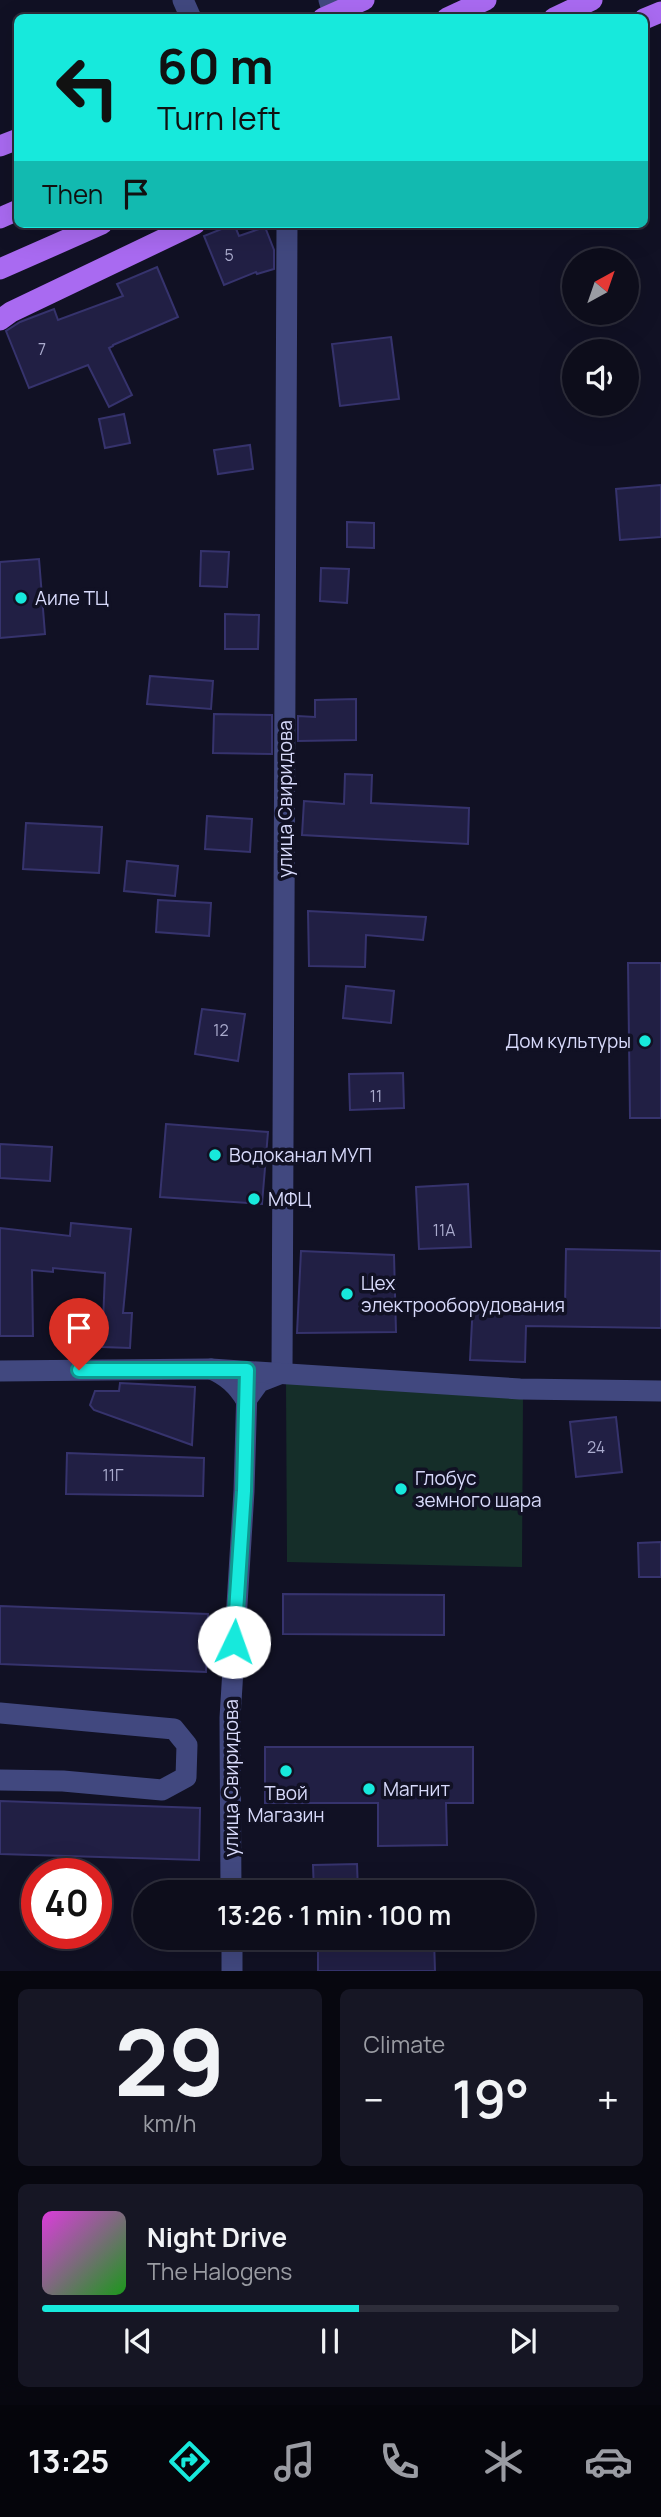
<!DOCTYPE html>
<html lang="en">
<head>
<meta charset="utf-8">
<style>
	body { margin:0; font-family:Manrope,sans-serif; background:#161624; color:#f1f3f6; height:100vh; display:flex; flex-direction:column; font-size:26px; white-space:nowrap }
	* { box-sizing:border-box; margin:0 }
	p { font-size:23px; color:#9a9ca3 }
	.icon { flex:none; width:38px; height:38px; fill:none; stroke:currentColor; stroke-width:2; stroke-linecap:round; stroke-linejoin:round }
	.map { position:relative; height:1971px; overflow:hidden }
	.panel { display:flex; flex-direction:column; gap:18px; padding:18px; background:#07070f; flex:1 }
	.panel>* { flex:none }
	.guide { position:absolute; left:14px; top:14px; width:634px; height:214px; border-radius:10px; box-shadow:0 7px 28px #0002,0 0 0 2px #2d2d3a; background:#17e9dc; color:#111; overflow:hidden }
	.needle { width:46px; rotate:40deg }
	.tools { position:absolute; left:562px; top:248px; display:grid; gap:14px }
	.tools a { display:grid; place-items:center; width:77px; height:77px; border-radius:50%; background:#0d0d1b; box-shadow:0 7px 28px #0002,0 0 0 2px #2d2d3a; font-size:35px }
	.speed { position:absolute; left:21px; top:1858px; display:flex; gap:14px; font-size:35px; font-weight:700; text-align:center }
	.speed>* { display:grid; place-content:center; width:91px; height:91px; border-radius:50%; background:#0d0d1b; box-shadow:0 7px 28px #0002,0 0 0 2px #2d2d3a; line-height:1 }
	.speed .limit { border:10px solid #d22; background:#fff; color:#111 }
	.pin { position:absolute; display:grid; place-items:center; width:60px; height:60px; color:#fff; margin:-72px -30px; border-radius:50% 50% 50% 0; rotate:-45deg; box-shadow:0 0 7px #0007 }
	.pin .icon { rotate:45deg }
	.me { position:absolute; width:77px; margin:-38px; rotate:3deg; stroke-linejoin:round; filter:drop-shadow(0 0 5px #0008) }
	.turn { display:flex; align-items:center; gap:24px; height:147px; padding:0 28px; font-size:32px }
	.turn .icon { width:91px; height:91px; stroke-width:2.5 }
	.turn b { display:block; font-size:49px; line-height:60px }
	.then { display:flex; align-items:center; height:66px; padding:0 28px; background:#0003; gap:14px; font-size:26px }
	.big { font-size:52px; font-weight:600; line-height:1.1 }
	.panel .tile { flex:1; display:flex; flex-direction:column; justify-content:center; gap:10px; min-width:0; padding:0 24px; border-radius:10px; background:#161624 }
	.panel .dial { align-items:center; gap:0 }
	.dial b { font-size:91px; line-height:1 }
	.song { display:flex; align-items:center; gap:21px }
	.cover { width:84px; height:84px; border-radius:10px; background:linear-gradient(135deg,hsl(300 70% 55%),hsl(120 70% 35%)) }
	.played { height:7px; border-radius:4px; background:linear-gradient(90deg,#17e9dc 55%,#2d2d3a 55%) }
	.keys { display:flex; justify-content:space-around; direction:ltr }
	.heat { display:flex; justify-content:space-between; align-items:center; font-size:38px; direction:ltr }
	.panel .tiles { flex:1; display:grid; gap:18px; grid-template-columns:1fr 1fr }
	.tile:last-child { grid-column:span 2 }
	.trip { position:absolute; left:133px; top:1880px; width:402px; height:70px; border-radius:35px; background:#0d0d1b; box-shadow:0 7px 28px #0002,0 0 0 2px #2d2d3a; font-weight:600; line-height:70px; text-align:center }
	.dock { display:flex; height:112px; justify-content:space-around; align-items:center; background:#05050b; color:#9a9ca3 }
	.dock .icon { width:49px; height:49px }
	.dock .current { color:#17e9dc }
	.dock b { font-size:32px; color:#f1f3f6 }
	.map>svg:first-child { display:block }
	.green { fill:#152e29 }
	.building { fill:#211f44; stroke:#36336d; stroke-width:2 }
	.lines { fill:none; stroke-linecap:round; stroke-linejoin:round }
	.minor { stroke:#41487f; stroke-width:21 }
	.major { stroke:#a96af1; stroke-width:21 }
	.route-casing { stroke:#0f978f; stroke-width:18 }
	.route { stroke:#17e9dc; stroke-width:12 }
	.poi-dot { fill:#17e9dc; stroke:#111124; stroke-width:2.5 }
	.labels { text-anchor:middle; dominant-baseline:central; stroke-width:7; stroke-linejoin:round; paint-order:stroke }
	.number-label { font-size:16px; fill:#aaabcd }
	.poi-label { font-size:19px; fill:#d8dafb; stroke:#111124; text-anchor:start }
	.street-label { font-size:19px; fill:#d8dafb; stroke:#111124 }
</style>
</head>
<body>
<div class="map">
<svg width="661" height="1971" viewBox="0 0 661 1971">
	<rect width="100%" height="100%" fill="#111124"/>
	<polygon class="green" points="286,1380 523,1394 522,1567 287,1562"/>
	<g class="building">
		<polygon points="234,224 239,236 265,227 274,250 274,269 257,274 256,272 224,285 204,236"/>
		<polygon points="157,267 178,317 113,345 113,346 109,348 132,395 109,407 88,365 29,388 6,331 20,322 54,309 58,320 123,296 117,284"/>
		<polygon points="391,337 399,399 340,406 332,344"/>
		<polygon points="124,414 130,443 105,448 99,419"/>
		<polygon points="250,445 253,469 218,474 214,450"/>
		<polygon points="661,485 661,537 620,540 616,489"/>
		<polygon points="347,522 374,523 374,548 347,547"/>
		<polygon points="201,551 229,552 227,587 200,586"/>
		<polygon points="39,559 45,634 0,638 0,562"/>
		<polygon points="321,568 349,569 347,603 320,601"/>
		<polygon points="225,614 259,615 258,649 225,649"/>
		<polygon points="150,676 213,681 211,709 147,704"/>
		<polygon points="356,699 356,740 298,741 298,716 315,717 315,700"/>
		<polygon points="214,714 272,715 272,754 213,753"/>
		<polygon points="345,774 372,775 371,803 469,808 468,844 302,835 304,801 344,804"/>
		<polygon points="207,816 252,819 250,852 205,849"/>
		<polygon points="26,823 102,827 99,873 23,869"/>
		<polygon points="127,861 178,866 175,896 124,891"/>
		<polygon points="158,900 211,903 209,936 156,932"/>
		<polygon points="308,911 426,917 423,940 366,935 365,967 309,966"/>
		<polygon points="628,963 661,963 661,1118 630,1118"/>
		<polygon points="346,986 394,991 391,1023 343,1018"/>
		<polygon points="202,1009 245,1014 238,1061 195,1054"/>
		<polygon points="403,1073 404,1108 350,1110 349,1074"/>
		<polygon points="166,1124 268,1132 262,1204 160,1197"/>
		<polygon points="0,1144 52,1147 50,1181 0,1178"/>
		<polygon points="468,1184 471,1247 419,1249 416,1187"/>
		<polygon points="71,1223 131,1229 123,1313 132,1313 130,1348 102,1347 105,1273 53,1268 53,1272 32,1270 33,1336 0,1336 0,1228 70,1236"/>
		<polygon points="566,1249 661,1251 661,1328 526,1326 525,1362 470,1360 473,1303 565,1306"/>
		<polygon points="301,1251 394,1255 396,1332 297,1333"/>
		<polygon points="120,1383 195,1387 192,1445 94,1410 90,1405 95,1391 119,1391"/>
		<polygon points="616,1417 622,1472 576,1477 570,1422"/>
		<polygon points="67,1453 204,1458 203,1496 66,1494"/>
		<polygon points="661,1542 661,1577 639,1577 638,1543"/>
		<polygon points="283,1594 444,1595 444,1635 283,1634"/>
		<polygon points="0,1606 208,1614 206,1672 0,1664"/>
		<polygon points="265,1747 473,1747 473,1803 446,1803 447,1845 378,1846 378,1803 265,1803"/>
		<polygon points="0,1801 200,1808 199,1860 0,1854"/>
		<polygon points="357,1864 358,1892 314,1892 313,1865"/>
		<polygon points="434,1939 435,1971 318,1971 318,1948 394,1949 394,1941"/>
	</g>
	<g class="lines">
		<g class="minor">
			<polyline points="183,0 191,18"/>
			<polyline points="329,0 333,13"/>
			<path d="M211,1369c16,7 26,16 35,31l13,-18 23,-9 5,-1149"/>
			<polyline points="0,1371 211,1369 520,1389 661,1391"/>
			<polyline points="0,1713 174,1729 187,1745 186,1777 162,1790 63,1781 0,1780"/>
			<polyline points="231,1892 230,1718 244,1491 247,1387"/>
			<polyline points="232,1937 232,1971"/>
		</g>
		<g class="major">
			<polyline points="323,18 364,0"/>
			<polyline points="447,18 486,0"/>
			<polyline points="554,18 592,0"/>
			<polyline points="644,19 661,12"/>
			<polyline points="0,146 18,139"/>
			<polyline points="0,218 18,210"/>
			<polyline points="0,269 102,224"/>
			<polyline points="0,320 11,312 195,224"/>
		</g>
	</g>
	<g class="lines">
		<defs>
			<polyline id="route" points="79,1370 247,1370 244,1491 234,1642"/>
		</defs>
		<use href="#route" class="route-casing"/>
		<use href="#route" class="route"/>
	</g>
	<g class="poi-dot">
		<circle cx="21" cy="598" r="7"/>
		<circle cx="645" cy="1041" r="7"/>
		<circle cx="215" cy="1155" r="7"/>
		<circle cx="254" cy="1199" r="7"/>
		<circle cx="347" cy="1294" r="7"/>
		<circle cx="401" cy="1489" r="7"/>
		<circle cx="286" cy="1771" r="7"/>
		<circle cx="369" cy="1789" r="7"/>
	</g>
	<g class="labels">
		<g class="number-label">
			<text x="229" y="255">5</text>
			<text x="42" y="349">7</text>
			<text x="221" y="1030">12</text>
			<text x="376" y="1096">11</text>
			<text x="444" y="1230">11А</text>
			<text x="596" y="1447">24</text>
			<text x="113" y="1475">11Г</text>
		</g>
		<g class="poi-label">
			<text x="35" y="598">Аиле ТЦ</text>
			<text x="631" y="1041" text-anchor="end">Дом культуры</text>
			<text x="229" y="1155">Водоканал МУП</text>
			<text x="268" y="1199">МФЦ</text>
			<text x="361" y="1283">Цех<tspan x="361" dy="22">электрооборудования</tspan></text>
			<text x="415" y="1478">Глобус<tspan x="415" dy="22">земного шара</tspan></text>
			<text x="383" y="1789">Магнит</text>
			<text x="286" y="1793" text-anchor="middle">Твой<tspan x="286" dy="22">Магазин</tspan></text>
		</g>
		<g class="street-label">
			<text transform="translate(285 799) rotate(-90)">улица Свиридова</text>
			<text transform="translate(231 1778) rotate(-90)">улица Свиридова</text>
		</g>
	</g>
</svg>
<div class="tools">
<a><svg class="needle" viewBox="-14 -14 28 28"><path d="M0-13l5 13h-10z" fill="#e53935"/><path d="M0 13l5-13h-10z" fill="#9a9ca3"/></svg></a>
<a><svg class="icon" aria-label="sound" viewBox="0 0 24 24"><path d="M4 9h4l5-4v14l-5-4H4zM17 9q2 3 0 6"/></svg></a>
</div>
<div class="speed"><div class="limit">40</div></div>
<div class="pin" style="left:79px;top:1370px;background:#d93025"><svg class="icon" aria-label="arrive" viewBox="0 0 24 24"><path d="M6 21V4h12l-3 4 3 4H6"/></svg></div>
<svg class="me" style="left:234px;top:1642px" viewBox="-20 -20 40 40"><circle r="19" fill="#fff"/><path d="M0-13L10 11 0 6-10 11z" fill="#17e9dc"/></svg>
<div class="trip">13:26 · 1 min · 100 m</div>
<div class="guide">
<div class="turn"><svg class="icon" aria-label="left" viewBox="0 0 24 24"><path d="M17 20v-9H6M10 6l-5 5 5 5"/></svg><div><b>60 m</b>Turn left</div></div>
<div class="then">Then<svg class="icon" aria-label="arrive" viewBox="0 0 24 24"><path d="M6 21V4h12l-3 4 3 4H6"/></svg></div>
</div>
</div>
<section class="panel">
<div class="tiles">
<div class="tile dial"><b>29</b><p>km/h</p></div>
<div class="tile"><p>Climate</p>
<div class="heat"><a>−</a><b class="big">19°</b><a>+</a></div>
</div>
<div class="tile">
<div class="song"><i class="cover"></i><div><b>Night Drive</b><p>The Halogens</p></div></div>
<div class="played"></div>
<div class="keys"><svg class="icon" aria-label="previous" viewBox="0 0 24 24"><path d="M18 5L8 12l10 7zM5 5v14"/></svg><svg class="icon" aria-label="pause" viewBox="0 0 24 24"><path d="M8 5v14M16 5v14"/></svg><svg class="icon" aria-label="next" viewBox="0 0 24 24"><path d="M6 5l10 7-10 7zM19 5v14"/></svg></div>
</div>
</div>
</section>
<nav class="dock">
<b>13:25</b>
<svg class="icon current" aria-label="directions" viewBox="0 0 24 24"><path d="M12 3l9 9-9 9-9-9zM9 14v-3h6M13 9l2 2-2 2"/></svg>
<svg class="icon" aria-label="music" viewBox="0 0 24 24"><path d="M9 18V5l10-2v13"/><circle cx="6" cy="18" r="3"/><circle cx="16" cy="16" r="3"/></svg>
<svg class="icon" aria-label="phone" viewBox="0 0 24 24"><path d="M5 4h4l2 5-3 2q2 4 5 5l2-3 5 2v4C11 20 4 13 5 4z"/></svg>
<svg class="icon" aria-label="climate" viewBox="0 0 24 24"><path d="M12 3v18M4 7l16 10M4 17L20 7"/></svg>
<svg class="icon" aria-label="car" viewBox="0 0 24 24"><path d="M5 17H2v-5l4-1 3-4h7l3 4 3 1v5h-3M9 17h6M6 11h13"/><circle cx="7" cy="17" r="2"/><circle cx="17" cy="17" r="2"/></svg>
</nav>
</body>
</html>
